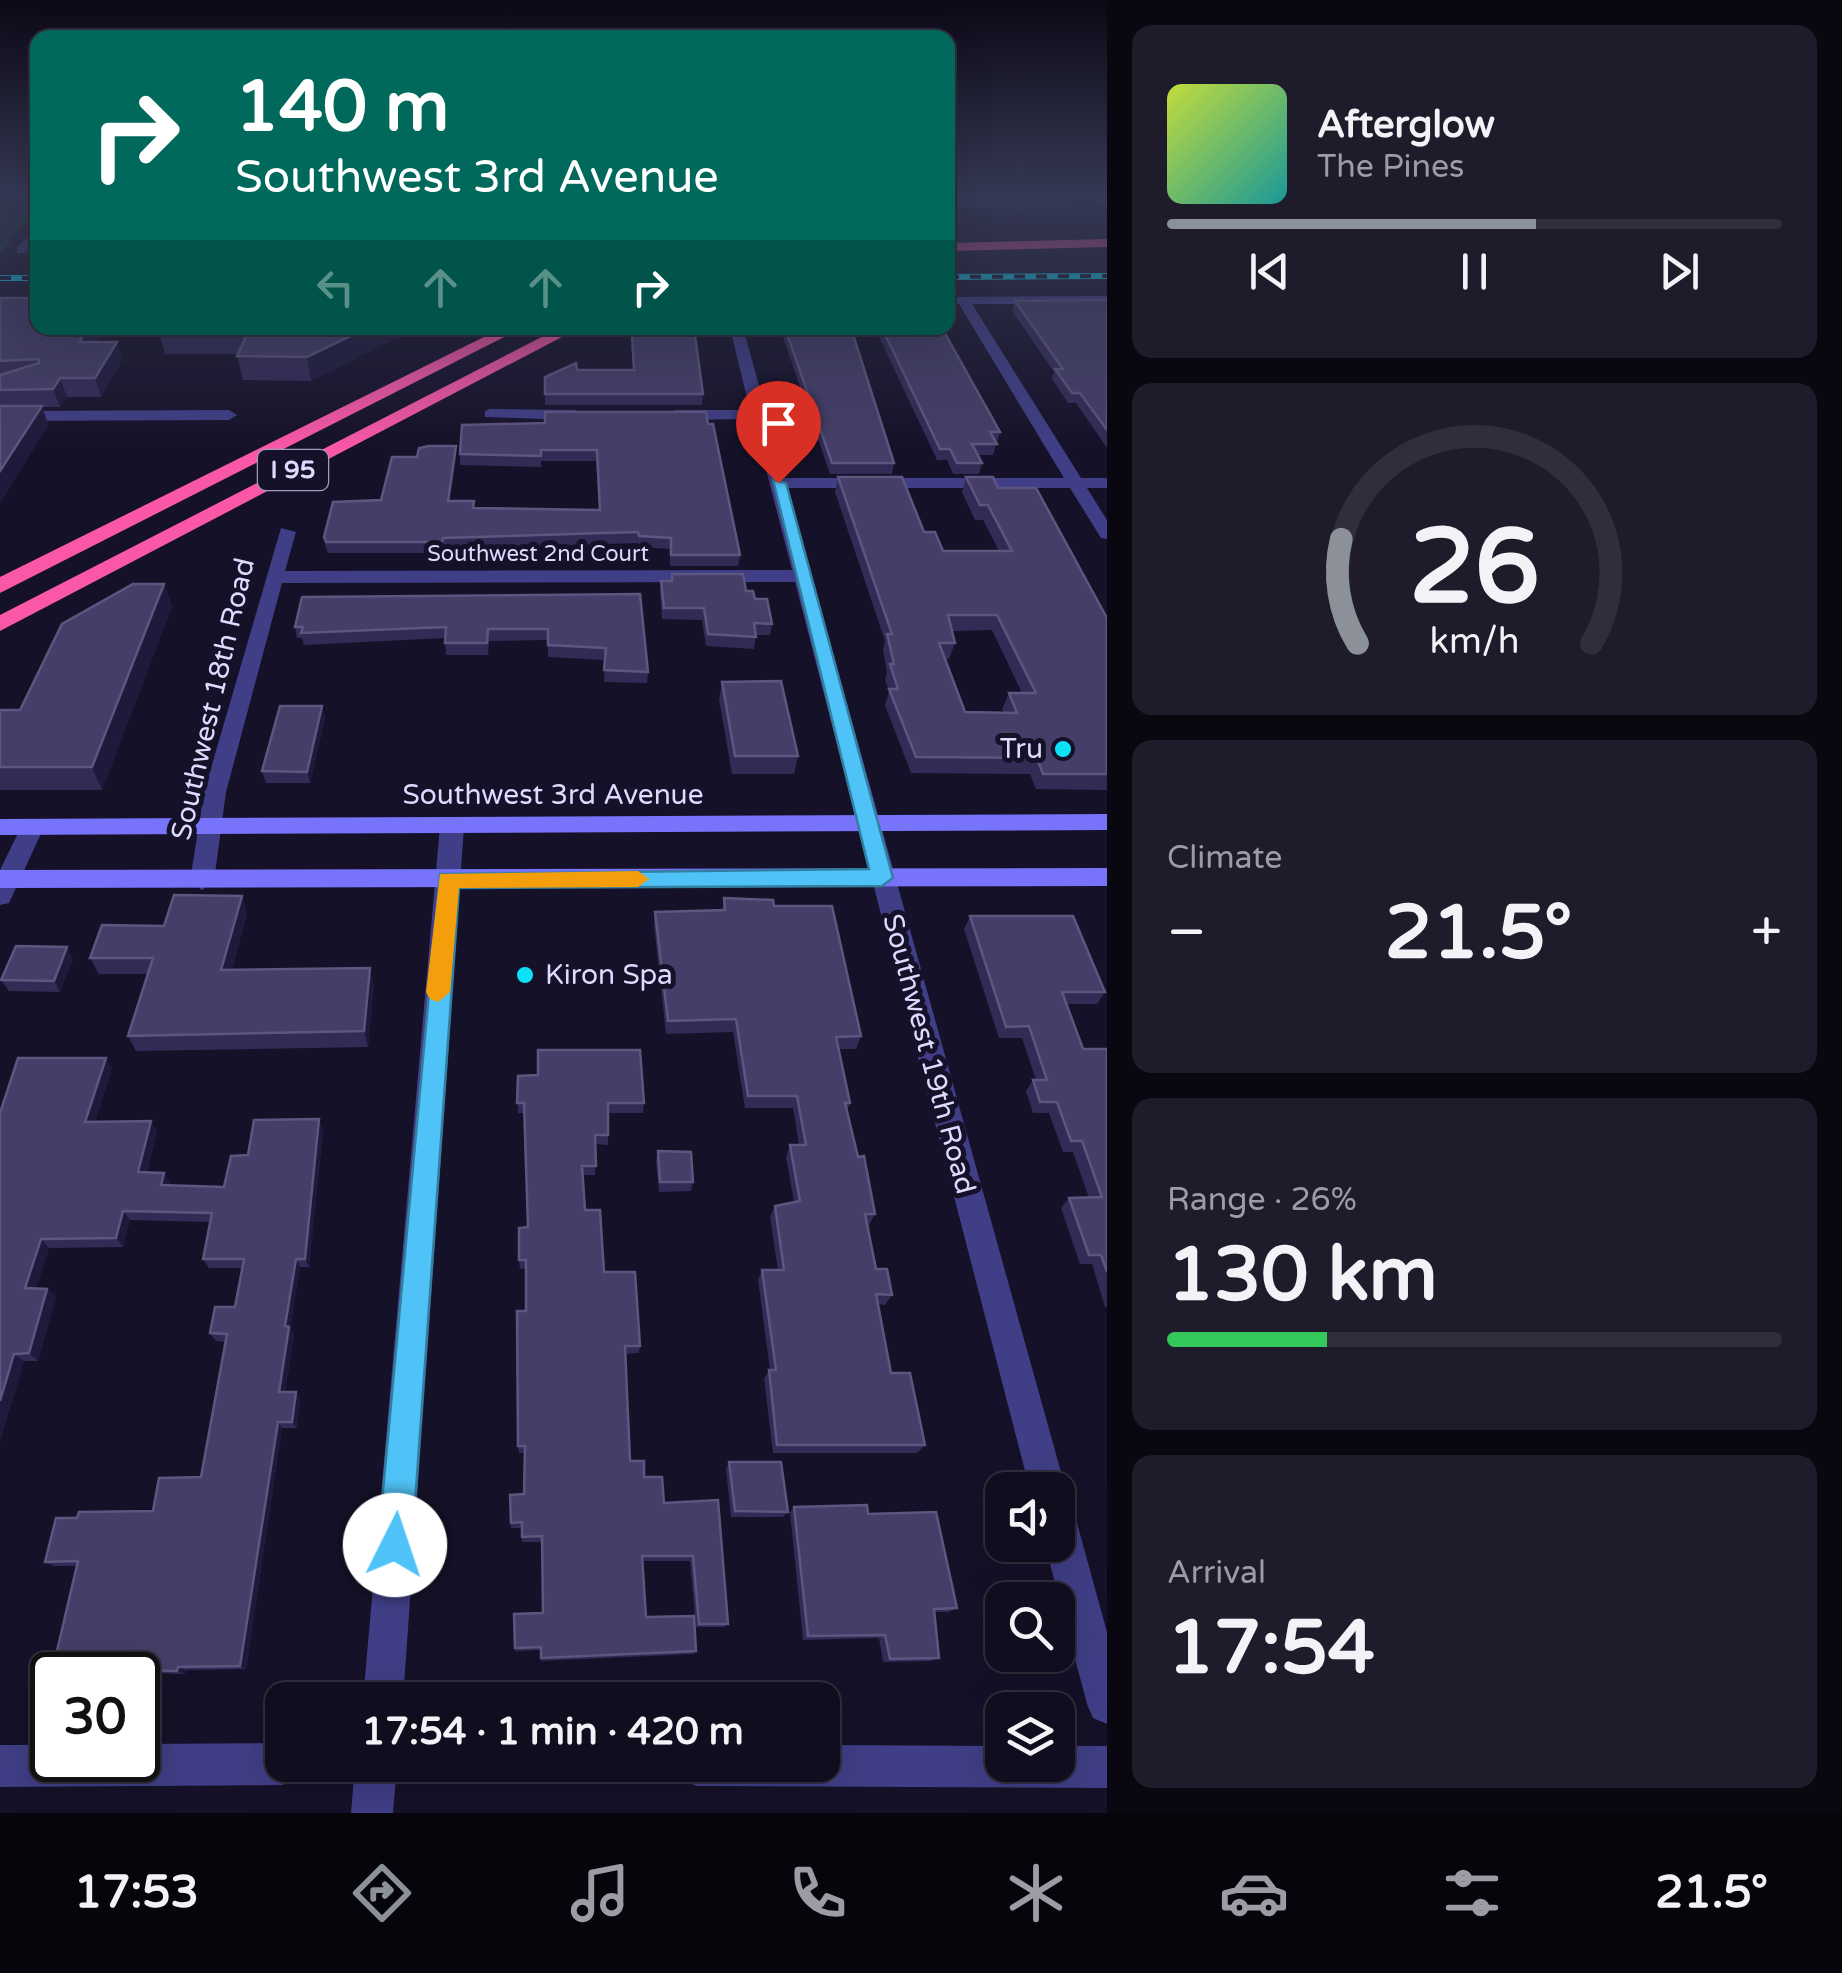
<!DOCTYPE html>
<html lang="en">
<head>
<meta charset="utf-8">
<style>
	body { margin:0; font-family:"Varela Round",sans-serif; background:#1e1b2b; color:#f1f3f6; height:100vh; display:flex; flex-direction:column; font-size:38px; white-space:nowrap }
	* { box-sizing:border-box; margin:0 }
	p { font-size:32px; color:#9c9ca4 }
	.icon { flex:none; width:55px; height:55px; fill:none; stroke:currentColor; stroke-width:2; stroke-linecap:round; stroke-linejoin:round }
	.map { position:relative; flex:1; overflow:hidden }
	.panel { display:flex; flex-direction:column; gap:25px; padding:25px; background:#090710; width:735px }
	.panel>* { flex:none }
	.top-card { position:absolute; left:30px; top:30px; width:925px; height:305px; border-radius:20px; box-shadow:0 10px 40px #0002,0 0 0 2px #302d3c; background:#00695c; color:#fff; overflow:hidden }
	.buttons { position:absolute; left:985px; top:1472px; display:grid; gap:20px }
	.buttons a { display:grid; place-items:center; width:90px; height:90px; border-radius:20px; background:#100d1e; box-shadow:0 10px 40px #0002,0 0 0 2px #302d3c; font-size:50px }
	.speed { position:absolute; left:30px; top:1652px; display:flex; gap:20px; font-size:50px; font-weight:700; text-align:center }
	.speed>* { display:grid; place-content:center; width:130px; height:130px; border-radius:50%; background:#100d1e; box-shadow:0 10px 40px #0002,0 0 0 2px #302d3c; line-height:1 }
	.speed .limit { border:5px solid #111; border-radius:15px; background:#fff; color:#111 }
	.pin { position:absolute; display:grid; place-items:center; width:85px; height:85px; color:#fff; margin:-102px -42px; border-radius:50% 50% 50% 0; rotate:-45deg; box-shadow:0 0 10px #0007 }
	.pin .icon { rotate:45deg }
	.me { position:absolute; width:110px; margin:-55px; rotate:4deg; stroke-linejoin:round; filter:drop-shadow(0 0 8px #0008) }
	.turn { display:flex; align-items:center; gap:35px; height:210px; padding:0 40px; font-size:45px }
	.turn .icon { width:130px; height:130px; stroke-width:2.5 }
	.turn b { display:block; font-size:70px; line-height:85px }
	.lanes { display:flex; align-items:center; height:95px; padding:0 40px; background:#0003; justify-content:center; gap:50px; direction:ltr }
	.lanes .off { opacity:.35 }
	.big { font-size:75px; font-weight:700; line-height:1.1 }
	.panel .card { flex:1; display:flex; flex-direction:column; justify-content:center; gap:15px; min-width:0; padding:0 35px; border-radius:20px; background:#1e1b2b }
	.panel .dial { align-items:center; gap:0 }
	.dial svg { height:260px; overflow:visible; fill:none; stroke:#302d3c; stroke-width:7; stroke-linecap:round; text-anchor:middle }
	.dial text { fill:#f1f3f6; stroke:none }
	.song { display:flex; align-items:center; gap:30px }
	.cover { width:120px; height:120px; border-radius:15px; background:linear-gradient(135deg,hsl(70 70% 55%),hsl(180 70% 35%)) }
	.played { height:10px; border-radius:5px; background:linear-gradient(90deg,#8c9099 60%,#302d3c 60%) }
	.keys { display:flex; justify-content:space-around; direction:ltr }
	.heat { display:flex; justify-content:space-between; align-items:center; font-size:55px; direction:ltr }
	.charge { height:15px; border-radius:8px; background:linear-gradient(90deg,#34c759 26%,#302d3c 0) }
	.trip { position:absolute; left:265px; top:1682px; width:575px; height:100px; border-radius:20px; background:#100d1e; box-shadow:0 10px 40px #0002,0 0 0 2px #302d3c; font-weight:700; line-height:100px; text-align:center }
	.menu { display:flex; height:160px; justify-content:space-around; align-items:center; background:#06050c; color:#9c9ca4 }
	.menu .icon { width:70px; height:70px }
	.menu .active { color:#8c9099 }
	.menu b { font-size:45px; color:#f1f3f6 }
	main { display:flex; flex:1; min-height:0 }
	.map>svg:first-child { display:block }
	.green { fill:#143231 }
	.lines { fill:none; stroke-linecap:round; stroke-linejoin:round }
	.street { fill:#403e86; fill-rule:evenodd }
	.secondary { fill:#7774fb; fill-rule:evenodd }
	.highway { fill:#fa58a6; fill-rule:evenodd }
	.rail-casing { stroke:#0ce1f8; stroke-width:6 }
	.rail { stroke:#151128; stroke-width:4; stroke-dasharray:11; stroke-linecap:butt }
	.wall { fill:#332b56; fill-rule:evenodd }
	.shaded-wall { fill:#1f193c }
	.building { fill:#453e68; stroke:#5d567f; stroke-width:2.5; fill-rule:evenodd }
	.route { fill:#4fc3f7; stroke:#337fa1; stroke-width:2.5 }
	.slow { fill:#f59e0b }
	.poi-dot { fill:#0ce1f8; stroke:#151128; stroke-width:4 }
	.labels { text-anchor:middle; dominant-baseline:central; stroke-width:10; stroke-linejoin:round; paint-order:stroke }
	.far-street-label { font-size:22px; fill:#ded9fe; stroke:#151128 }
	.shield { fill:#151128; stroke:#a29dbe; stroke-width:2.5 }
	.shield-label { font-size:25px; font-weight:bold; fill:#ded9fe }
	.street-label { font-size:28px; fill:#ded9fe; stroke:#151128 }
	.poi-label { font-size:28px; fill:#ded9fe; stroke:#151128; text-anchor:end }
</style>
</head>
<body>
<main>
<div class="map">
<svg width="1107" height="1813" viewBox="0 0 1107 1813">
	<rect width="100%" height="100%" fill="#151128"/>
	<polygon class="green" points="0,194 37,194 38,209 0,253"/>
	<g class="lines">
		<g class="street">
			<polygon points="1089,194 1101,194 1107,200 1107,209"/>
			<polygon points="38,227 38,238 25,253 17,253 17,247"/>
			<polygon points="1107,296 1107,304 972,304 1081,478 1107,478 1107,488 1087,488 1107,520 1107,539 1101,538 1070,488 787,488 1066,1490 1058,1504 1058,1490 1030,1490 795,582 282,583 226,792 214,881 202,890 190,881 204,792 281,528 296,532 285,571 792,570 753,419 675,420 667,415 675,410 750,410 730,328 743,328 785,478 1064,478 959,304 948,303 948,297"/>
			<polygon points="490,409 575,410 583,415 575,420 485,417 485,411"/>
			<polygon points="0,411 229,410 237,415 229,420 0,421"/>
			<polygon points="452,818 464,826 403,1700 363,1700 440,826"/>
			<polygon points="32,819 44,827 9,903 0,905 0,870 24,821"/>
			<polygon points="1058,1504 1071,1510 1077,1523 1107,1632 1107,1724 1093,1718 1087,1704 1045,1545 1058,1545"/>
			<polygon points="282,1743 282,1765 302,1765 297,1779 282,1785 0,1787 0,1745 52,1745 52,1760 138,1760 138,1744"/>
			<polygon points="822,1745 1002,1746 1002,1765 1058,1765 1058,1746 1107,1746 1107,1788 697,1786 682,1780 676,1765 822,1765"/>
			<polygon points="355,1765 397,1765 393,1813 351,1813"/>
		</g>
		<g class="secondary">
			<polygon points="1107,814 1107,830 0,835 0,819"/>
			<polygon points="1107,868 1107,886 0,888 0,870"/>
		</g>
		<g class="highway">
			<polygon points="1107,239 1107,247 948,251 948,243"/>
			<polygon points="502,328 522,328 0,593 0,577"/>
			<polygon points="559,328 579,328 0,631 0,615"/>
		</g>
		<defs>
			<g id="rail">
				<polyline points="948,277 1107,276"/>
				<polyline points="0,278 38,278"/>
			</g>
		</defs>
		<use href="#rail" class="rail-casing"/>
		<use href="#rail" class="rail"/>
	</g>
	<g class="wall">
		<polygon points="948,194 1074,201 1072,209 948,209"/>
		<polygon points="0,298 38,328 105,328 96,342 117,342 122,360 101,397 67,397 60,407 42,407 48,425 0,503"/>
		<polygon points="1107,300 1107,448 1076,403 1068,403 1052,379 1054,372 1012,311 1015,301"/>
		<polygon points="160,328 416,328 311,381 243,380 237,356 238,354 165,354 158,330"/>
		<polygon points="661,328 703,394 702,405 545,405 545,377 577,370 633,370 632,335 660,336"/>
		<polygon points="780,328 851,328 894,463 892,474 830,474"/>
		<polygon points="875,328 942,328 1000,432 993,455 978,455 982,463 979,474 953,474 947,460 937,460"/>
		<polygon points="708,424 740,555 738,566 670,566 670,549 638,547 638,543 444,549 443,553 328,553 326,548 324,537 381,500 417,457 456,446 456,457 450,501 474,508 599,510 596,461 541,461 541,467 460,465 460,454"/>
		<path d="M838,477l86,55 19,19h56l-16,-31h-8l-13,-28 4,-15 32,11 109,130v172l-71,-1 -6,-15 -119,-1 -26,-68 4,-14 -4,-11 2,-8 -4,-23 2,-8 -50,-149zM992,630l30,63h-13l-7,16 2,4 -39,-1 -21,-53h5l6,-16 -3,-12z"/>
		<polygon points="672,574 746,591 755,599 772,624 770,635 756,635 754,649 706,646 702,620 662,619 660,592 661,581 672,581"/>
		<polygon points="164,584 172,606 102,790 0,790 0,710 20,710"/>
		<polygon points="640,594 648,672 647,683 604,682 605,660 548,657 548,640 489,641 488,655 446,655 445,638 304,645 302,638 297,638 295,627"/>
		<polygon points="722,682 798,756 794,774 732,774 719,699"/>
		<polygon points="322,706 325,718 310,783 266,783 262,771"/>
		<polygon points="242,896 247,913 232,970 374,984 368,1047 136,1051 128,1036 148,974 99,974 90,958 164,926"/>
		<polygon points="724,898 774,906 861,1036 856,1049 838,1049 850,1103 847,1111 858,1157 875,1214 869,1225 867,1225 876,1269 892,1295 885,1305 878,1304 891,1373 925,1445 917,1453 773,1453 764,1379 769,1370 770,1370 758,1280 762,1270 778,1270 770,1217 775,1206 794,1202 786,1157 790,1145 799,1145 793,1108 745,1108 733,1032 666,1034 654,925 655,912 722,910"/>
		<polygon points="970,916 1105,992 1097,1004 1066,1004 1083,1049 1107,1049 1107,1307 1105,1307 1092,1264 1080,1264 1061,1208 1069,1198 1089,1198 1073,1152 1063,1152 1049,1113 1033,1113 1026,1091 1033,1080 1036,1080 1022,1038 999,1038 964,929"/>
		<polygon points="73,958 60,992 9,991 1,980"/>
		<polygon points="112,1068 95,1122 157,1131 147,1172 170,1183 169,1185 224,1187 248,1155 319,1119 323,1130 309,1267 300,1267 290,1328 294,1335 285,1392 300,1399 297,1428 282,1428 246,1669 186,1670 185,1674 63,1671 53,1668 77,1566 54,1566 45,1562 77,1518 153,1511 201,1477 225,1342 216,1341 210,1333 235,1307 242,1268 209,1268 203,1259 211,1222 130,1220 123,1247 49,1248 36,1288 47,1289 56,1297 38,1361 24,1361 0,1441 0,1113"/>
		<polygon points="518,1076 644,1103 643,1113 608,1113 608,1145 595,1144 595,1175 583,1175 585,1210 604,1272 640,1346 639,1353 625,1354 630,1461 664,1503 728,1624 724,1627 696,1627 690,1561 643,1561 646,1617 696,1651 693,1654 541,1661 541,1650 515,1651 515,1648 543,1613 542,1542 522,1542 522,1528 511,1528 511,1523 524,1494 525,1453 519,1453 518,1446 526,1311 526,1268 520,1269 519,1260 528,1227 524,1113 518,1113"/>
		<polygon points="658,1151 693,1182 691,1191 659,1192 656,1161"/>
		<polygon points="729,1462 788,1512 783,1517 731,1517 726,1469"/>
		<polygon points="794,1507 868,1514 957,1608 949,1612 934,1612 939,1658 931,1661 883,1662 879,1638 803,1640 790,1512"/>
	</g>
	<g class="shaded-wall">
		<polygon points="88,328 105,328 84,360 79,342"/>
		<polygon points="367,328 416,328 311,381 307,357"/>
		<polygon points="117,342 122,360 101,397 95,378"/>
		<polygon points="60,378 67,397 60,407 53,389"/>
		<polygon points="42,406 48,425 0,503 0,471"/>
		<polygon points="456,446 456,457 449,512 448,501"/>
		<polygon points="164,584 172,606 102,790 92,767"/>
		<polygon points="322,706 325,718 310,783 307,772"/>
		<polygon points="242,896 247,913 228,986 221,970"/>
		<polygon points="67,947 73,958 60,992 54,981"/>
		<polygon points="370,968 374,984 368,1047 364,1031"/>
		<polygon points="106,1058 112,1068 92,1132 85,1122"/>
		<polygon points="319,1119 323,1130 309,1267 305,1259"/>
		<polygon points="151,1121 157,1131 144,1182 138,1172"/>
		<polygon points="164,1173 170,1183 167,1194 161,1185"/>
		<polygon points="123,1211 130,1220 123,1247 116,1238"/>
		<polygon points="41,1239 49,1248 33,1297 25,1288"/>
		<polygon points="296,1259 300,1267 290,1328 294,1335 284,1399 279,1392 285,1326"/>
		<polygon points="47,1289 56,1297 38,1361 29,1353"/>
		<polygon points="14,1354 24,1361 0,1441 0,1401"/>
		<polygon points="296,1392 300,1399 297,1428 292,1422"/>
		<polygon points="278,1422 282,1428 246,1669 240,1666"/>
		<polygon points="178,1667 186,1670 185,1674 177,1671"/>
	</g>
	<g class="building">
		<polygon points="948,194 1068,194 1074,201 948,201"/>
		<polygon points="0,298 38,298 38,328 88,328 79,342 117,342 95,378 60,378 53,389 0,390 0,375 39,363 39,359 0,361"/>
		<polygon points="1107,300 1107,430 1080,393 1072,393 1055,369 1063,369 1015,301"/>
		<polygon points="160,328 367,328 307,357 237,356 249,330 158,330"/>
		<polygon points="661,328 694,328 703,394 545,394 545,377 576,363 577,370 634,370 632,335 661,336"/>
		<polygon points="785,328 851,328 894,463 832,463"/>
		<polygon points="882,328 942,328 1000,432 990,432 997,444 972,444 982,463 957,463 950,449 940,449"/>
		<polygon points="0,406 42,406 0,471"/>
		<polygon points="545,412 706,412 708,424 713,424 740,555 671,555 671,538 639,536 638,532 443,538 442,542 326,542 324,537 333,502 381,500 392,457 417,457 419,448 429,446 456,446 448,501 474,501 473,508 600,510 597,450 541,450 541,456 460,454 462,425 545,423"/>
		<path d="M838,477h64l22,55h11l8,19h69l-24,-46h-8l-14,-28h27l5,11h38l71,130v156h-64l-6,-16 -121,-1 -27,-68h9l-8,-25h4l-7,-30h5zM948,615h49l39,78h-27l8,20 -52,-1 -26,-69h16z"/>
		<polygon points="672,574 743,574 746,591 753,591 755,599 767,599 772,624 754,623 756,637 708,634 704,608 664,608 661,581 672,581"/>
		<polygon points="133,584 164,584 92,767 0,767 0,710 20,710 62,624"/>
		<polygon points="640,594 648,672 604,670 606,648 548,645 548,629 488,629 487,643 445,643 446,627 301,633 303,627 295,627 302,597"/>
		<polygon points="781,681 798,756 735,756 722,682"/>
		<polygon points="280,706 322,706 307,772 262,771"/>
		<polygon points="174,895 242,896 221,970 370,968 364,1031 128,1036 153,958 90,958 102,925 164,926"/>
		<polygon points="724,898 773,900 774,906 832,906 861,1036 836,1037 850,1103 845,1103 858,1157 864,1156 875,1214 865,1214 876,1269 887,1269 892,1295 876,1294 891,1373 910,1373 925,1445 777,1445 769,1370 776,1370 762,1270 784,1270 775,1206 800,1201 790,1145 806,1145 797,1096 748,1096 736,1019 668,1021 655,912 725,910"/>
		<polygon points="970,916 1073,916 1105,992 1062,992 1083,1049 1107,1049 1107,1272 1101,1255 1089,1255 1069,1198 1102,1197 1082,1141 1071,1141 1057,1102 1040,1102 1033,1080 1047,1080 1029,1026 1006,1027"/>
		<polygon points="16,946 67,947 54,981 1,980"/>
		<polygon points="538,1050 640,1050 644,1103 608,1103 608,1135 595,1135 596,1166 582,1166 585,1210 600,1210 604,1272 635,1272 640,1346 625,1346 630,1461 644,1461 644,1477 662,1477 664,1503 718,1500 728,1624 699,1624 693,1556 642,1556 646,1617 694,1616 696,1651 541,1658 541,1647 515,1648 514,1614 543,1613 542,1536 522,1537 522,1522 511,1523 510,1495 524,1494 525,1446 518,1446 517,1311 526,1311 526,1260 519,1260 519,1228 528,1227 524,1103 517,1103 518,1076 538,1075"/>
		<polygon points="18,1058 106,1058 85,1122 151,1121 138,1172 164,1173 161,1185 224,1187 231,1156 248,1155 254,1120 319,1119 305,1259 296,1259 285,1326 289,1327 279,1392 296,1392 292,1422 278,1422 240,1666 178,1667 177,1671 53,1668 78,1561 45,1562 56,1518 77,1518 79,1512 153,1511 159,1478 201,1477 227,1334 210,1333 215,1307 235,1307 244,1259 203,1259 212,1213 123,1211 116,1238 41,1239 25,1288 47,1289 29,1353 14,1354 0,1401 0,1113"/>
		<polygon points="658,1151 691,1152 693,1182 660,1182"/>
		<polygon points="729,1462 781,1462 788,1512 735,1511"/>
		<polygon points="867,1505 868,1514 936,1512 957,1608 934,1609 939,1658 890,1659 885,1635 808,1636 794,1507"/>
	</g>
	<linearGradient id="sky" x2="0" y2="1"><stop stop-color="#0c0916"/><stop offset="0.43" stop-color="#353853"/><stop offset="1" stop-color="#353853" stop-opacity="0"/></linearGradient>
	<rect width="1107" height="448" fill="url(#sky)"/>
	<polygon class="route" points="773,480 786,483 893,878 882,886 459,888 412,1545 407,1557 395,1562 383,1557 378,1545 440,874 869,869"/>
	<polygon class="slow" points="638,871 649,879 638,887 459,888 450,992 438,1002 430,999 426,992 440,874"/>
	<g class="poi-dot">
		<circle cx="1063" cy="749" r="10"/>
		<circle cx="525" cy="975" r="10"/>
	</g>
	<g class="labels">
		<g class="far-street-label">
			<text x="538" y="554">Southwest 2nd Court</text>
		</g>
		<rect class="shield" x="258" y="450" width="70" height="40" rx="8"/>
		<g class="shield-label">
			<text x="293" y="470">I 95</text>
		</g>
		<g class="street-label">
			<text transform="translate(213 699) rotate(-77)">Southwest 18th Road</text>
			<text x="553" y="795">Southwest 3rd Avenue</text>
			<text transform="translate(929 1054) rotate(75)">Southwest 19th Road</text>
		</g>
		<g class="poi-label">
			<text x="1043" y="749">Tru</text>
			<text x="545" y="975" text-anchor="start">Kiron Spa</text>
		</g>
	</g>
</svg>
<div class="buttons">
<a><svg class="icon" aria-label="sound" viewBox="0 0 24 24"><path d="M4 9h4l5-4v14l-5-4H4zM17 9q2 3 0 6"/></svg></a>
<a><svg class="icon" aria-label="search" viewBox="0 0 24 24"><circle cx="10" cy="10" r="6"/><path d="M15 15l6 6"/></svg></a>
<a><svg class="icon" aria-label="layers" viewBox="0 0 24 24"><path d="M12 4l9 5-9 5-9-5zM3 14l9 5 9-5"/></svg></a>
</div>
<div class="speed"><div class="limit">30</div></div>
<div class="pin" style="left:778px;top:483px;background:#d93025"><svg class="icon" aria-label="arrive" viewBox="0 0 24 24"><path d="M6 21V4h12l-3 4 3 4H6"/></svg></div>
<svg class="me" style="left:395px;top:1545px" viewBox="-20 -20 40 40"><circle r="19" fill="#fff"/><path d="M0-13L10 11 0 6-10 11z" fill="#4fc3f7"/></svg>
<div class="trip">17:54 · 1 min · 420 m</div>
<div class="top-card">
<div class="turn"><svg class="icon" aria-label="right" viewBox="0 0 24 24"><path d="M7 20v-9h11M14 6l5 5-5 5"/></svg><div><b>140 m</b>Southwest 3rd Avenue</div></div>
<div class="lanes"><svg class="icon off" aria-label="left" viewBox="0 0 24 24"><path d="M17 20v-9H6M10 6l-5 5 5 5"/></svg><svg class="icon off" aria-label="ahead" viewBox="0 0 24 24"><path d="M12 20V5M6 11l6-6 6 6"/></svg><svg class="icon off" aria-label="ahead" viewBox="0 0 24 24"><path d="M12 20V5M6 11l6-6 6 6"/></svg><svg class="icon" aria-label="right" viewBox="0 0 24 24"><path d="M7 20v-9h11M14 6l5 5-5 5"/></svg></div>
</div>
</div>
<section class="panel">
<div class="card">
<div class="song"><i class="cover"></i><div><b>Afterglow</b><p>The Pines</p></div></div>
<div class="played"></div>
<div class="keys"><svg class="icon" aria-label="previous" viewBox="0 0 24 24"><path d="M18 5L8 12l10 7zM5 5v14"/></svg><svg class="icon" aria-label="pause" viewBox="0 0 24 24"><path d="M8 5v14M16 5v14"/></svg><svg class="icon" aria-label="next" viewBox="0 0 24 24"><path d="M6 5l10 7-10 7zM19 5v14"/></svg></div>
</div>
<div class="card dial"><svg viewBox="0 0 100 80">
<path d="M14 69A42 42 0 1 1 86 69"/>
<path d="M14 69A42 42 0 0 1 9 37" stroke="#8c9099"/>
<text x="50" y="56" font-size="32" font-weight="700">26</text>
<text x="50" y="72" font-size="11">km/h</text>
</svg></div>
<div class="card"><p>Climate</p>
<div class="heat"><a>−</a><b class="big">21.5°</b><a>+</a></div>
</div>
<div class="card"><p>Range · 26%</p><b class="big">130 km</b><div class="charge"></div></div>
<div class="card"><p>Arrival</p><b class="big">17:54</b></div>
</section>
</main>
<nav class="menu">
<b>17:53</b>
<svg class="icon active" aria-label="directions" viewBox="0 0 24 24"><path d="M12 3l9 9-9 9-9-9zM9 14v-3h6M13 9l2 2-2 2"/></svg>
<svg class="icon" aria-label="music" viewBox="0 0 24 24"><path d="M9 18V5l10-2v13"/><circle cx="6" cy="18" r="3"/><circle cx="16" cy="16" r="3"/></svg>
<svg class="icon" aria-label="phone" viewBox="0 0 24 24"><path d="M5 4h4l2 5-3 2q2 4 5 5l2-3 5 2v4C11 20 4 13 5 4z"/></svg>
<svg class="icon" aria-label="climate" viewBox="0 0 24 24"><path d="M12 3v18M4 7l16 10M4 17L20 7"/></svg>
<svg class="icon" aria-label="car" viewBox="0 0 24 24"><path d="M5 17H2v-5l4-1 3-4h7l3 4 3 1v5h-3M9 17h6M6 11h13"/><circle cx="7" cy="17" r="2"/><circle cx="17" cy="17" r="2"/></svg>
<svg class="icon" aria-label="filters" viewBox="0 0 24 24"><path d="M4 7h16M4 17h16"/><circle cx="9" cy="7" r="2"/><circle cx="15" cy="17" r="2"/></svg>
<b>21.5°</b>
</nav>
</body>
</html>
